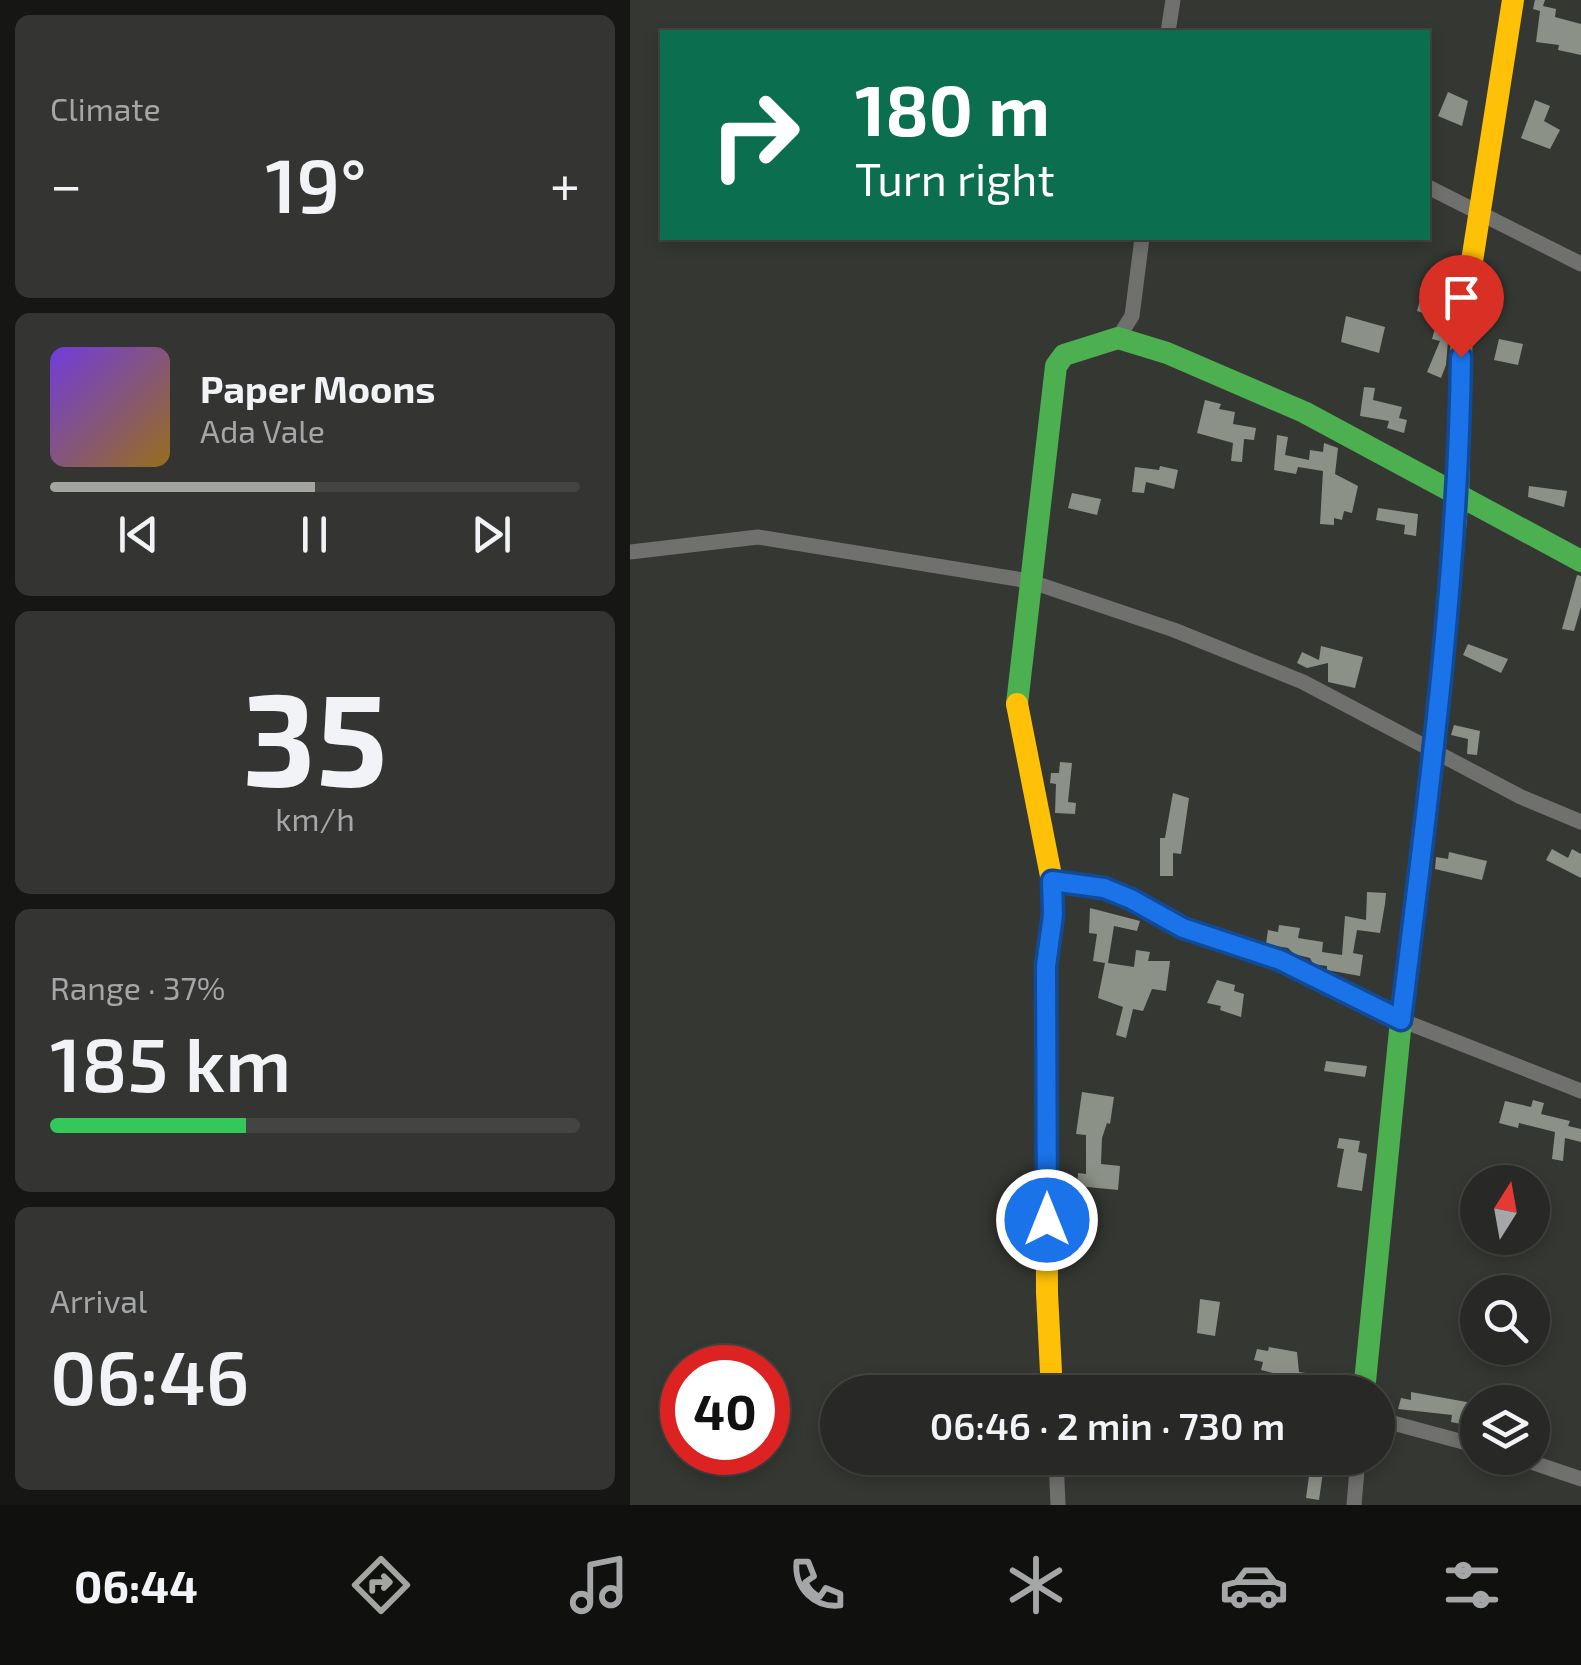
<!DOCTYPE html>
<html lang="en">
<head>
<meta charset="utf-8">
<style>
	body { margin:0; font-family:"Exo 2",sans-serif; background:#343532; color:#f1f3f6; height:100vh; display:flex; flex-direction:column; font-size:38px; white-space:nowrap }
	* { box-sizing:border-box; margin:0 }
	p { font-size:32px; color:#a5a6a7 }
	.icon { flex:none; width:55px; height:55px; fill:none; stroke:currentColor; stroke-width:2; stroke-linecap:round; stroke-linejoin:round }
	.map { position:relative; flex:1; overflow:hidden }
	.side { display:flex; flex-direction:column; gap:15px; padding:15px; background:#161715; width:630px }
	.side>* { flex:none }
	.hud { position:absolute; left:30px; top:30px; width:770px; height:210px; border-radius:0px; box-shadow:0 5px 15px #0003,0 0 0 2px #444543; background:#0b6e4f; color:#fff; overflow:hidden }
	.needle { width:65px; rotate:11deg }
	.buttons { position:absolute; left:830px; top:1165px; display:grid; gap:20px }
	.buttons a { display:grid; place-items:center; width:90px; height:90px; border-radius:50%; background:#282926; box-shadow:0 5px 15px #0003,0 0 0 2px #444543; font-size:50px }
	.speed { position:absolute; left:30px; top:1345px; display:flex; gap:20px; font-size:50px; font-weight:700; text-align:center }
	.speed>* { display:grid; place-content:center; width:130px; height:130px; border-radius:50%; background:#282926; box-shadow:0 5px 15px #0003,0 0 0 2px #444543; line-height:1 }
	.speed .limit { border:15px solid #d22; background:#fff; color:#111 }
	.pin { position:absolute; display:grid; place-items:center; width:85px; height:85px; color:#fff; margin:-102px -42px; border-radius:50% 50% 50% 0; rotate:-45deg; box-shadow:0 0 10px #0007 }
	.pin .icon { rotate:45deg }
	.me { position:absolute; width:110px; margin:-55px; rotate:0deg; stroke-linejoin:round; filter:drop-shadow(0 0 8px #0008) }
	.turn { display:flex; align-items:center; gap:35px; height:210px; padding:0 30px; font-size:45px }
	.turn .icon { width:130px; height:130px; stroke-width:2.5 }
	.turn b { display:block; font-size:70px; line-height:85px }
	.big { font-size:75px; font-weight:600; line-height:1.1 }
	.side .widget { flex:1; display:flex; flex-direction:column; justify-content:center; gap:15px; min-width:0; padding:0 35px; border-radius:15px; background:#343532 }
	.side .dial { align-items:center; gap:0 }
	.dial b { font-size:130px; line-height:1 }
	.song { display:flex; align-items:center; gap:30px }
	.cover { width:120px; height:120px; border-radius:15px; background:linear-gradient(135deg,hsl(260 70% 55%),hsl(40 70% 35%)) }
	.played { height:10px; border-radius:5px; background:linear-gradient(90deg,#a3a6a0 50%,#444543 50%) }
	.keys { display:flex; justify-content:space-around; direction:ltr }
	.heat { display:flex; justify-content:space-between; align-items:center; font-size:55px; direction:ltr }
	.charge { height:15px; border-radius:8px; background:linear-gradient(90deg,#34c759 37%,#444543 0) }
	.trip { position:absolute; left:190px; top:1375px; width:575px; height:100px; border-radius:50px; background:#282926; box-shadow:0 5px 15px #0003,0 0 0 2px #444543; font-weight:600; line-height:100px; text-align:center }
	.tabs { display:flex; height:160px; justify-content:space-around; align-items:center; background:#10100f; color:#a5a6a7 }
	.tabs .icon { width:70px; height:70px }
	.tabs .on { color:#a3a6a0 }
	.tabs b { font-size:45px; color:#f1f3f6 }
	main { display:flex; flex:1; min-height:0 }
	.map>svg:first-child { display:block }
	.building { fill:#8c9187 }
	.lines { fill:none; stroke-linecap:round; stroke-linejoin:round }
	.street { stroke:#70716e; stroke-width:15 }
	.fast { stroke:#4caf50; stroke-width:22 }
	.slow { stroke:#ffc107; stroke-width:22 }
	.route-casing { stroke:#114b97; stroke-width:25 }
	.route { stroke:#1a73e8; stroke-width:18 }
</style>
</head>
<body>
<main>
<section class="side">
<div class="widget"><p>Climate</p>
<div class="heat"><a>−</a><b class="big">19°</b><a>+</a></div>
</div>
<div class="widget">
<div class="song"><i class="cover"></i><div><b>Paper Moons</b><p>Ada Vale</p></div></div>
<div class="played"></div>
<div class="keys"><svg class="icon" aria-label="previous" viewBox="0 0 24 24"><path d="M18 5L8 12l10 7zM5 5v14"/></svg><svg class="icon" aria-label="pause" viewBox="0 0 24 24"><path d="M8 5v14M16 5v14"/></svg><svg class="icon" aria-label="next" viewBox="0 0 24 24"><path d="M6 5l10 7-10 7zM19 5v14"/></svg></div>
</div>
<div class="widget dial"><b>35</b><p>km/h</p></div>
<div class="widget"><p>Range · 37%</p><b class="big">185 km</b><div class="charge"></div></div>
<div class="widget"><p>Arrival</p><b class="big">06:46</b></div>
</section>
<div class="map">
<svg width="951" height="1505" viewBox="0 0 951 1505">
	<rect width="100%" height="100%" fill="#353732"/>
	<g class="building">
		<polygon points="905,0 915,0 913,6 926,9 925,17 951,24 951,55 928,50 929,45 906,42 910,11 903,9"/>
		<polygon points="818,92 838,101 832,126 808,116"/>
		<polygon points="905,100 920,106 914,121 930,130 920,149 891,138"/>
		<polygon points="809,280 820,285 817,290 822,292 816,365 811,378 797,372 810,341 802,339 808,318 787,311 791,296 801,298"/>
		<polygon points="716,316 755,327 749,353 711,342"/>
		<polygon points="869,339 893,344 888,365 864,360"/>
		<polygon points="734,387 745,388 743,400 772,407 769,418 777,420 774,433 757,428 759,421 730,416"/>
		<polygon points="575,400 591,404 589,409 605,412 603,424 626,428 624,440 614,439 612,462 601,461 603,443 567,433"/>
		<polygon points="647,435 658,437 655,455 679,460 680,450 693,452 694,443 708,448 705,474 728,486 722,513 714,511 712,520 704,518 704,525 690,524 693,471 668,467 666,474 644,470"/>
		<polygon points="530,466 548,470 544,489 516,482 514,493 502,492 505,467 529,470"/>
		<polygon points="899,486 937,491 934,507 898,497"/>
		<polygon points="442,493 471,499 467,515 438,508"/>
		<polygon points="748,508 788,514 786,536 774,534 775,525 746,520"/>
		<polygon points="947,575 951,576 951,607 944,631 932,629"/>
		<polygon points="838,644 878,659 871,673 833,655"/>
		<polygon points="691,646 733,657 725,688 698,682 698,663 677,668 667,663 672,652 689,660"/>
		<polygon points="824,725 850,731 847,755 837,754 838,739 821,735"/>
		<polygon points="430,762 442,763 438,802 446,803 445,814 425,813 426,784 420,783 421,773 429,773"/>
		<polygon points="543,793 559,798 551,854 543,853 543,876 530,876 530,838 535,838"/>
		<polygon points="922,849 938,858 942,849 951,854 951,878 916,860"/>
		<polygon points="819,852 857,861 852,880 805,869 806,857 818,859"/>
		<polygon points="737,892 756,893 755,904 750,933 727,930 723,953 733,955 730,976 697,970 697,966 683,964 680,958 664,954 658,948 636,944 638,930 648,932 649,925 670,928 668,938 693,942 692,952 712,955 715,916 736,920"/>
		<polygon points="460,908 510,921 507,931 484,926 478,963 504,967 506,950 520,952 518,961 540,961 536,991 522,989 513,1011 503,1009 496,1038 486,1035 493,1007 468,998 475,963 463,961 467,934 459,933"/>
		<polygon points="587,980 605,985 604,991 614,994 611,1017 590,1010 591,1006 577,1003"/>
		<polygon points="696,1061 737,1066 735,1077 694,1071"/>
		<polygon points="452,1092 484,1097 480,1124 477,1123 472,1138 471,1164 490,1166 488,1190 447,1186 448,1173 456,1174 456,1135 446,1134"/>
		<polygon points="903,1100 914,1103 911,1114 940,1121 938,1126 951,1129 951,1142 935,1138 933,1161 922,1159 925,1132 889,1123 888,1128 869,1123 875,1101 901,1107"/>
		<polygon points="709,1138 730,1141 728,1152 737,1154 732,1191 707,1187 714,1149 707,1148"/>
		<polygon points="570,1299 590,1302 585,1336 567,1333"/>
		<polygon points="639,1347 667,1352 669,1372 697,1376 694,1392 669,1392 669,1389 660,1386 663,1378 631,1370 633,1362 624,1360 627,1349 638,1351"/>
		<polygon points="781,1392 848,1404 846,1417 833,1413 831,1424 821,1422 822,1415 768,1409 771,1398 781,1400"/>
		<polygon points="678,1458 695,1458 689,1500 676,1498 679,1476 674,1474"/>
	</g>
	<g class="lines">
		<g class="street">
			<polyline points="538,32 543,0"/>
			<polyline points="798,187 951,264"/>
			<polyline points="488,338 502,316 512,238"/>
			<polyline points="0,552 128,537 399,581 544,630 673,682 891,797 951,822"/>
			<polyline points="422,881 474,888 501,899 553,928 650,960 771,1020 951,1091"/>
			<polyline points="449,1392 530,1392"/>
			<polyline points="748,1419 848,1446"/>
			<polyline points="426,1458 428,1505"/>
			<polyline points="889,1458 951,1479"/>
			<polyline points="724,1505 728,1458"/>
		</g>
		<g class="fast">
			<polyline points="387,704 426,366 434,355 488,338 537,353 674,412 951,561"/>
			<polyline points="734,1392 771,1020 804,752 828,497 832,322 840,274"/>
		</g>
		<g class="slow">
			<polyline points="840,274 883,0"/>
			<polyline points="387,704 422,881 423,915 416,966 417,1293 422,1392"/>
		</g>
	</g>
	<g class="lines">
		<defs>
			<path id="route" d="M417,1220l-1,-254 7,-51 -1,-34 52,7 27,11 52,29 97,32 121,60c27,-221 57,-441 60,-663"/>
		</defs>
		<use href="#route" class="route-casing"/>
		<use href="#route" class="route"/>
	</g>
</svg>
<div class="buttons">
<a><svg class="needle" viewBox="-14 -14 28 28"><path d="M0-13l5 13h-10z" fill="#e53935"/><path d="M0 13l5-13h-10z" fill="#a5a6a7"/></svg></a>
<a><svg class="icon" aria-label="search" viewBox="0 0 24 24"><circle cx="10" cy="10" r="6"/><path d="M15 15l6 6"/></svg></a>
<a><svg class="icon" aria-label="layers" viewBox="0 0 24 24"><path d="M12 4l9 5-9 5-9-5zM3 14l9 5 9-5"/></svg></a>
</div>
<div class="speed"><div class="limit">40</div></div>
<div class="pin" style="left:831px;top:357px;background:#d93025"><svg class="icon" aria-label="arrive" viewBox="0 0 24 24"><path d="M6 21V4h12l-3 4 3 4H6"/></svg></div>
<svg class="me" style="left:417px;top:1220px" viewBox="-20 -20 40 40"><circle r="17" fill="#1a73e8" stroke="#fff" stroke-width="3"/><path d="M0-11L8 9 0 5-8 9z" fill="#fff"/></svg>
<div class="trip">06:46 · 2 min · 730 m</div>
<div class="hud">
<div class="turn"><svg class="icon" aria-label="right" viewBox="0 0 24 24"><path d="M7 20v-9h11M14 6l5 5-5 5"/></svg><div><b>180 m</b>Turn right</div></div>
</div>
</div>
</main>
<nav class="tabs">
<b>06:44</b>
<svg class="icon on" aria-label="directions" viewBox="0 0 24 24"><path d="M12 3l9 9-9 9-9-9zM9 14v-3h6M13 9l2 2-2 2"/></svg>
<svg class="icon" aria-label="music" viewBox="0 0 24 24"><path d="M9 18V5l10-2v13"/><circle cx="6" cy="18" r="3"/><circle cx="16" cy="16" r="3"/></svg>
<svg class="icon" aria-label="phone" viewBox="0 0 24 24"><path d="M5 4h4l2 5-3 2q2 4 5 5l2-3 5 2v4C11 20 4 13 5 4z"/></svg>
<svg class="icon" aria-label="climate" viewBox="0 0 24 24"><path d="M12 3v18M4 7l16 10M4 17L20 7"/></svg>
<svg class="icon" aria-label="car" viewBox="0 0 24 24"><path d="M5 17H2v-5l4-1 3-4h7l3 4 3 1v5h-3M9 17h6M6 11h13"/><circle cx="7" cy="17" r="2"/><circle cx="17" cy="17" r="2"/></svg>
<svg class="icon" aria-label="filters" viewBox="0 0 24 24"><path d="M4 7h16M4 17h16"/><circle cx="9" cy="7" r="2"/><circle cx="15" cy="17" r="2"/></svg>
</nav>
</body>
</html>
